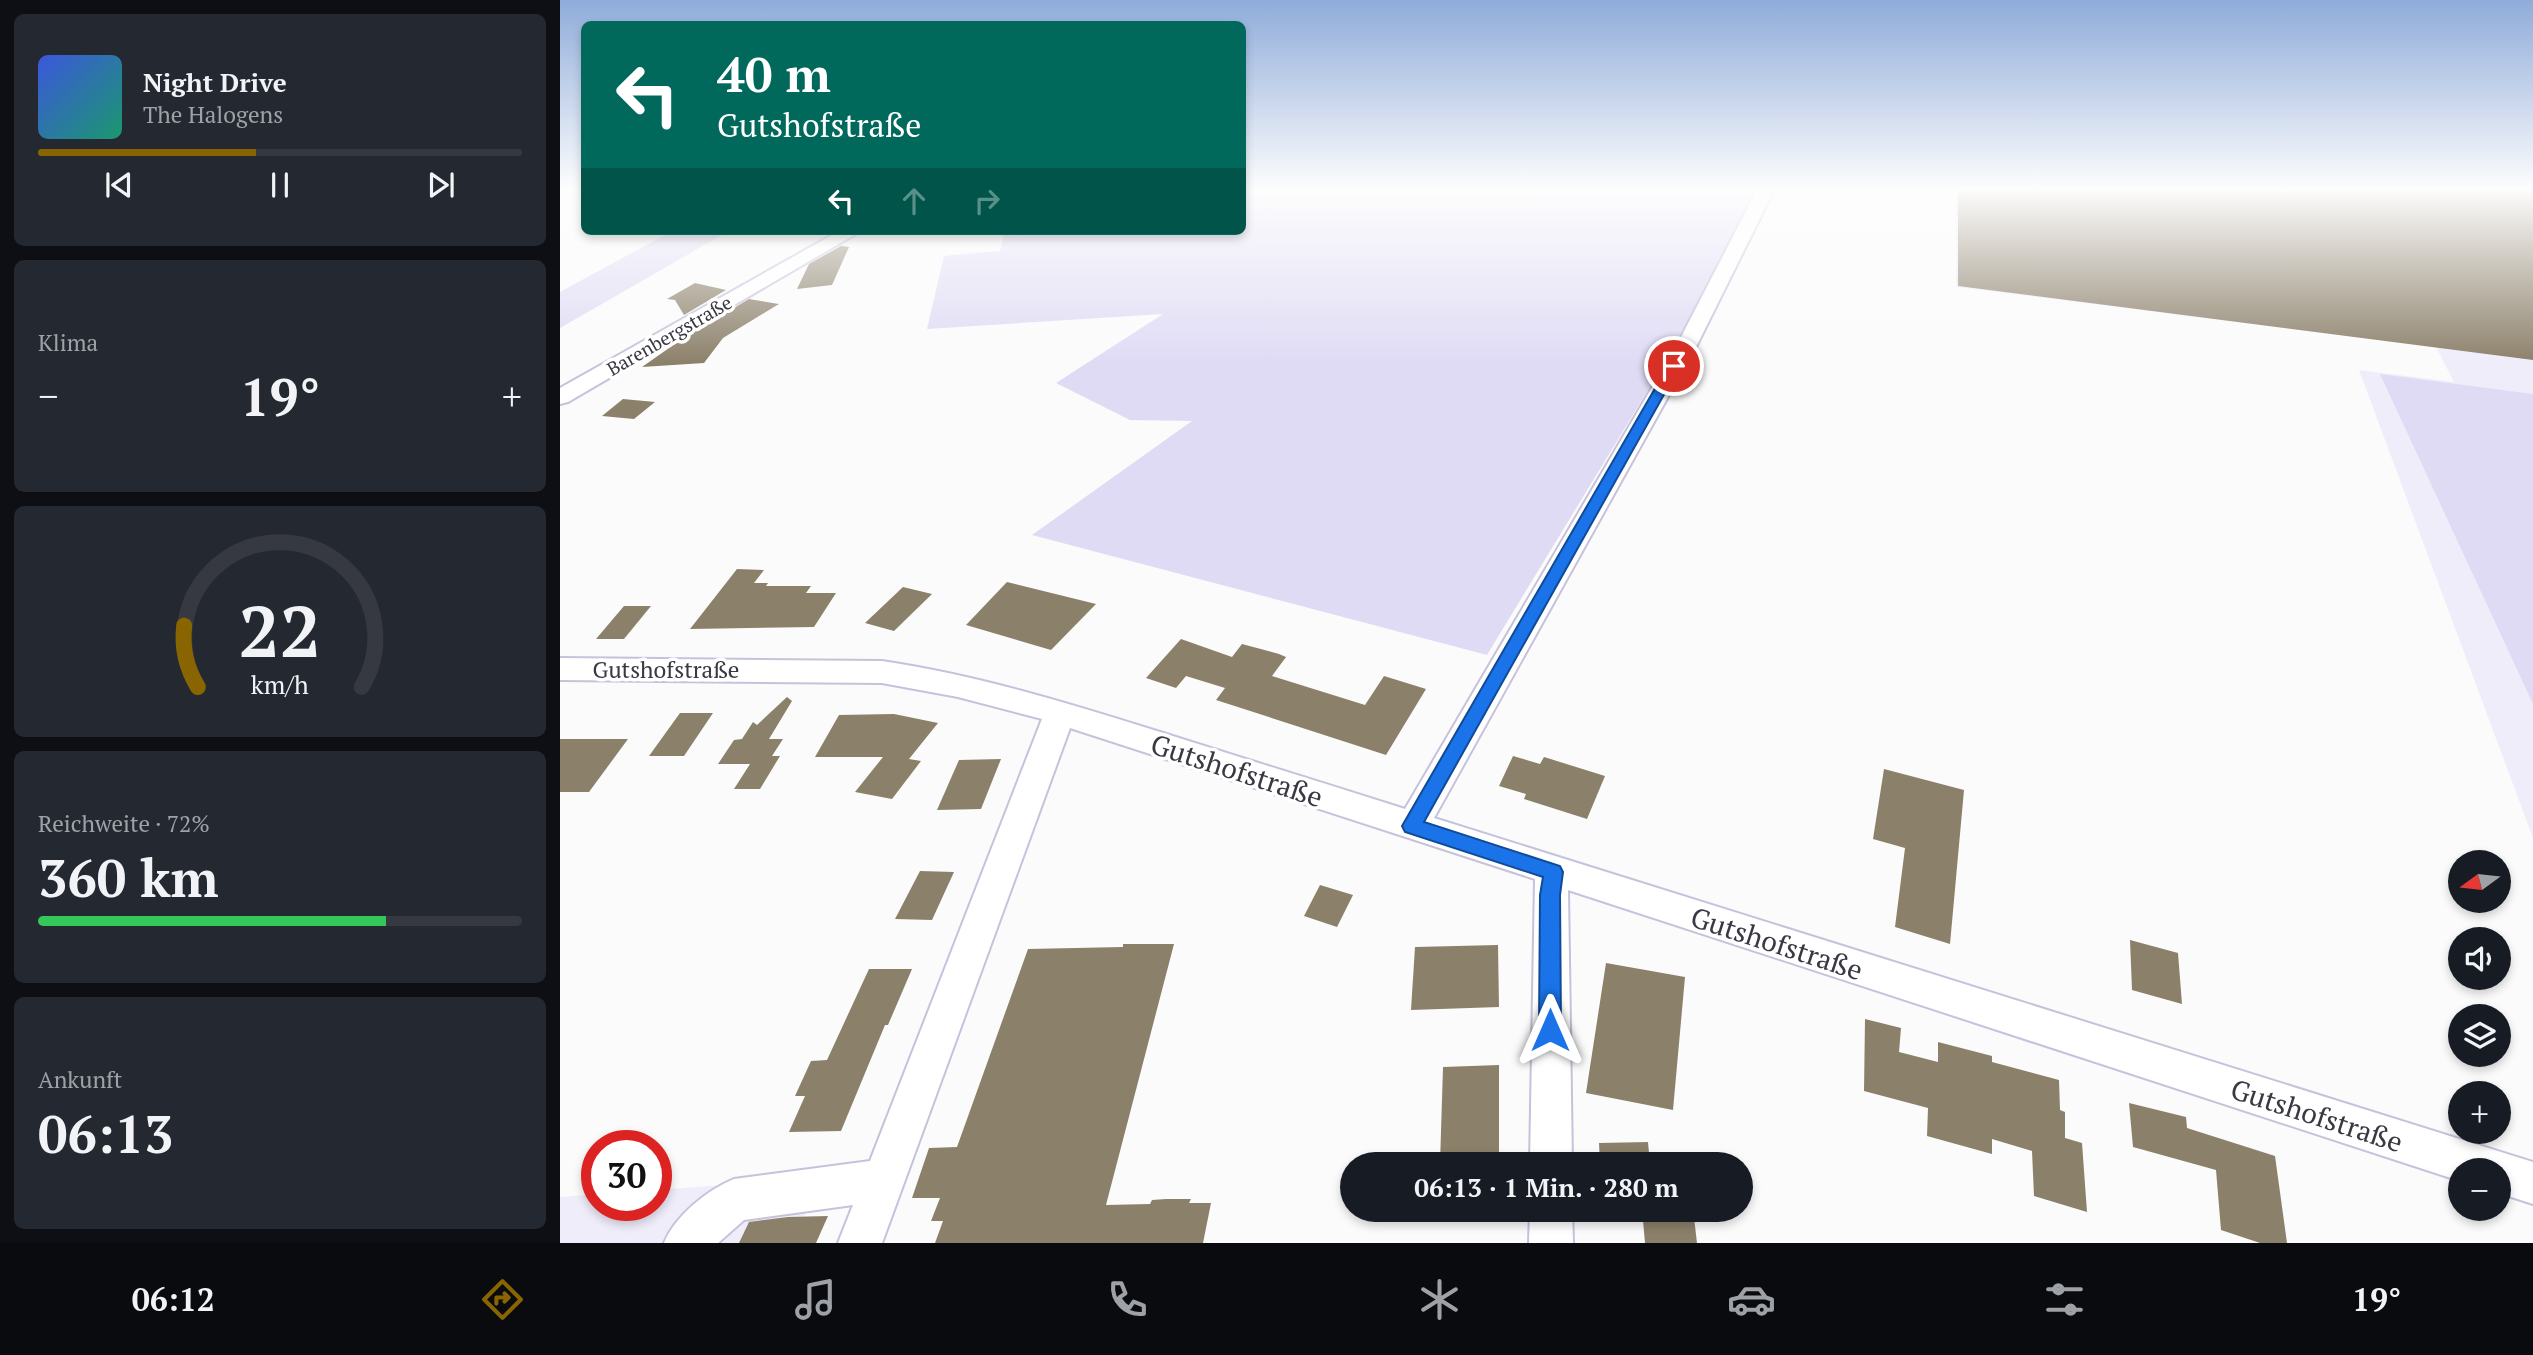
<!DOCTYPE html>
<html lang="de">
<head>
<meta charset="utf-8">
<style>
	body { margin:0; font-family:"PT Serif",serif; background:#242831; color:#f1f3f6; height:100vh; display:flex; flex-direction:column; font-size:26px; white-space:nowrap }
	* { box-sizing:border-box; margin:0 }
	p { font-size:23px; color:#9ea1a6 }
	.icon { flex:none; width:38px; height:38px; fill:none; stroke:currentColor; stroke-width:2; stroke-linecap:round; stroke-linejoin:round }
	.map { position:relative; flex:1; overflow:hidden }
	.side { display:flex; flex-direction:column; gap:14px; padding:14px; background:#0d0f14; width:560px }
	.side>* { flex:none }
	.hud { position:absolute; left:21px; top:21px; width:665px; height:214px; border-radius:10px; box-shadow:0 4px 10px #0003; background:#00695c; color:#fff; overflow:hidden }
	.needle { width:46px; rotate:255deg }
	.tools { position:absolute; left:1888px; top:850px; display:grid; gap:14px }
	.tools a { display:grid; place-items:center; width:63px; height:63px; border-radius:50%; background:#171b24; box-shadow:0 4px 10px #0003; font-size:35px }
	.speed { position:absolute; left:21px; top:1130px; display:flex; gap:14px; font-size:35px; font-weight:700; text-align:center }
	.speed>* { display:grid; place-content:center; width:91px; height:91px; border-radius:50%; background:#171b24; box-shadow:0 4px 10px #0003; line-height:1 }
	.speed .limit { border:10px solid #d22; background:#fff; color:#111 }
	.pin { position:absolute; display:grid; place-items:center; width:60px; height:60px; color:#fff; margin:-30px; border:4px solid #fff; border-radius:50%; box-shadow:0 2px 7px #0007 }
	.me { position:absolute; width:77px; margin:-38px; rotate:0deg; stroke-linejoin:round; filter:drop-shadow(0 0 5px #0008) }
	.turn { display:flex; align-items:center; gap:24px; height:147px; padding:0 21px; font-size:32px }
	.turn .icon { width:91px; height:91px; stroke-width:2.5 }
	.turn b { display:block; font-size:49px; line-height:60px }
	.lanes { display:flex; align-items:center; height:66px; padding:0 21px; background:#0003; justify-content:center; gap:35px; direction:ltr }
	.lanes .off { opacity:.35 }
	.big { font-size:52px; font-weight:700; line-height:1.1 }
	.side .widget { flex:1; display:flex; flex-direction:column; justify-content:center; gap:10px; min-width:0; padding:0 24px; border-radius:10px; background:#242831 }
	.side .dial { align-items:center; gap:0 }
	.dial svg { height:182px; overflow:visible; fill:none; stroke:#363941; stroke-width:7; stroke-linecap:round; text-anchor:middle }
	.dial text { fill:#f1f3f6; stroke:none }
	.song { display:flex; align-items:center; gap:21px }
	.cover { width:84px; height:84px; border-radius:10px; background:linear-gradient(135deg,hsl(230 70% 55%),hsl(160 70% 35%)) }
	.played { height:7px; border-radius:4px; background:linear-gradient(90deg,#886500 45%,#363941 45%) }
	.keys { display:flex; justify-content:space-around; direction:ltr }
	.heat { display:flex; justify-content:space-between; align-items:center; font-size:38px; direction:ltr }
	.charge { height:10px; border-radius:5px; background:linear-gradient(90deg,#34c759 72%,#363941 0) }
	.trip { position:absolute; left:780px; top:1152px; width:413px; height:70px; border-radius:35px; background:#171b24; box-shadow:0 4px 10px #0003; font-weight:700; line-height:70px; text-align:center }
	.tab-bar { display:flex; height:112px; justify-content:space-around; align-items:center; background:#090b0e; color:#9ea1a6 }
	.tab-bar .icon { width:49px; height:49px }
	.tab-bar .current { color:#886500 }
	.tab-bar b { font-size:32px; color:#f1f3f6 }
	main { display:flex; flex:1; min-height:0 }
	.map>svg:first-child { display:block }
	.built { fill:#f0edfb }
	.green { fill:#e0dbf5 }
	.building { fill:#8b806a }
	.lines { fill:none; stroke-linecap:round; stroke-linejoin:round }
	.minor-casing { stroke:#c7c2db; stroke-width:4 }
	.minor { fill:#fff; fill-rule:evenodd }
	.route { fill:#1a73e8; stroke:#114b97; stroke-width:2 }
	.labels { text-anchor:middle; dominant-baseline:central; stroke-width:7; stroke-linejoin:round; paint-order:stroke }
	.far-street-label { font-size:19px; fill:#3a3842; stroke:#fff }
	.street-label { font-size:23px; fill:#3a3842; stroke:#fff }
	.near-street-label { font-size:28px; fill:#3a3842; stroke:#fff }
</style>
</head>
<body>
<main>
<section class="side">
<div class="widget">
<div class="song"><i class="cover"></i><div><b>Night Drive</b><p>The Halogens</p></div></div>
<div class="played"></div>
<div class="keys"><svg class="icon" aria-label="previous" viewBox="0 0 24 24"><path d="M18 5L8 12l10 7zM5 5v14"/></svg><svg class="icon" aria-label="pause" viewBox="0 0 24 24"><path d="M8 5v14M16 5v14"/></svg><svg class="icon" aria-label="next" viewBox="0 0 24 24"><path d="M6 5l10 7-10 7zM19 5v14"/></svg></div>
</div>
<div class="widget"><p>Klima</p>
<div class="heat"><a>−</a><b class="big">19°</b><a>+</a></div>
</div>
<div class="widget dial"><svg viewBox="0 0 100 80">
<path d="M14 69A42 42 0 1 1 86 69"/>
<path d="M14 69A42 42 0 0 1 8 42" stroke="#886500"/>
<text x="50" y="56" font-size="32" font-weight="700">22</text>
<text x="50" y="72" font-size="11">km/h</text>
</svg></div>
<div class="widget"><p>Reichweite · 72%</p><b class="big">360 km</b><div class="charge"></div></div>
<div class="widget"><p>Ankunft</p><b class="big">06:13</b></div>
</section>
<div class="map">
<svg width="1973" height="1243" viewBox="0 0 1973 1243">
	<rect width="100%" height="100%" fill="#fbfbfb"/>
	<g class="built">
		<polygon points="1396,190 1973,190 1973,838 1799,370 1894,382 1876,347 1396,287"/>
		<polygon points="260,1178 233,1243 0,1243 0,1197 37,1194 37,1206 96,1206 96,1190"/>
	</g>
	<g class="green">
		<polygon points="683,190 1197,190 1116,344 927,655 472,535 632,421 570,420 496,383 603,314 367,329 384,256 440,251 445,231 682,231"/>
		<polygon points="112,231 169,231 0,328 0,292"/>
		<polygon points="1820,374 1973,394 1973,704"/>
	</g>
	<g class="building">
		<polygon points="1398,190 1973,190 1973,360 1398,286"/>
		<polygon points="281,246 289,247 272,285 237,289 249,264"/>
		<polygon points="135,283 166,290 124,315 115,300 107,299"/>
		<polygon points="189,299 219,304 163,338 144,363 82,367 119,341"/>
		<polygon points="63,399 95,402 74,419 42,416"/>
		<polygon points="177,569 204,570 194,583 208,583 206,586 251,586 246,593 276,593 254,627 130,629"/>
		<polygon points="447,582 536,604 491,650 406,625"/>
		<polygon points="343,587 372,594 334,631 305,623"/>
		<polygon points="64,606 91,606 64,639 36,639"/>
		<polygon points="621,639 672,657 682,644 719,654 726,657 712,676 805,705 824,676 866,689 826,755 656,700 665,688 626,676 616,688 586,678"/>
		<polygon points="227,697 232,701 209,739 223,739 212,756 220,756 200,789 174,789 190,764 158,764 174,740 182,739 193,722 197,725"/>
		<polygon points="120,713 153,713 124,756 89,756"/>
		<polygon points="334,714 378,723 349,759 361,761 332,799 295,792 323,757 255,757 279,715"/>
		<polygon points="0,739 68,739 29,792 0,792"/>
		<polygon points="953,756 980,764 984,757 1045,776 1027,819 964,799 966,794 939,786"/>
		<polygon points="441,759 421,809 377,810 399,760"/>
		<polygon points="1324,769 1404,790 1390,944 1335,927 1345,848 1313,839"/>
		<polygon points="360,871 394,872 372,920 335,919"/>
		<polygon points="760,885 793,895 777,927 744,916"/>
		<polygon points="1570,940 1618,953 1622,1004 1572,990"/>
		<polygon points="563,944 614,944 546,1205 590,1204 592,1200 606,1199 631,1199 629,1203 651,1203 643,1243 375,1243 383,1221 371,1221 380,1198 352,1198 369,1148 397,1147 468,949 563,947"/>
		<polygon points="938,945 939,1007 851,1010 855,947"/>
		<polygon points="1046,963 1125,977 1113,1110 1026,1093"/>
		<polygon points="309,969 352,969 328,1025 325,1025 281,1131 229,1132 245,1096 235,1096 251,1061 267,1060"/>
		<polygon points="1305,1019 1341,1028 1339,1052 1378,1062 1378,1042 1432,1056 1432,1062 1499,1080 1500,1110 1505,1112 1505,1138 1522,1143 1527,1212 1474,1196 1472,1151 1432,1139 1432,1154 1367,1136 1368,1108 1304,1091"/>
		<polygon points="939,1065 939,1164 880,1164 883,1067"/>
		<polygon points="1569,1103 1626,1117 1627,1128 1715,1156 1727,1243 1700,1243 1661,1230 1656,1170 1573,1147"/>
		<polygon points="1088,1142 1090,1164 1040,1164 1039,1143"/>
		<polygon points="1082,1209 1133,1209 1137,1243 1085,1243"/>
		<polygon points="268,1216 256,1243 179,1243 189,1222 228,1217"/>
	</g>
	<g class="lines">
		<defs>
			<g id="minor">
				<path d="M1197,190h17l-76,153 -264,475 1099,344v42l-34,-11v-22h-39v10l-892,-291 4,274h-42l5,-285 -465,-151 -188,515h-44l15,-38 -109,15 -26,23h-54c11,-27 43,-53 70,-64l136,-18 172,-442 -84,-22 -76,-14 -322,-3v-22l322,3c95,14 186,42 278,71 82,26 163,51 245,77l273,-466z"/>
				<polygon points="279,231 301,231 8,402 0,404 0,388"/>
				<polygon points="970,1209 1012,1209 1013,1243 969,1243"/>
			</g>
		</defs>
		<use href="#minor" class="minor-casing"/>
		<use href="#minor" class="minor"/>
	</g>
	<linearGradient id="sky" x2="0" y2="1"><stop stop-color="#8facda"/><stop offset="0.52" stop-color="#fdfdfd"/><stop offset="1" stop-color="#fdfdfd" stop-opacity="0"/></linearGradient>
	<rect width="1973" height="364" fill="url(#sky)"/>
	<polygon class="route" points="1114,362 1120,366 864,822 1000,866 1003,872 1000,895 1001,1030 998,1037 990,1040 982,1037 979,1030 980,895 983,877 845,832 842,826 1108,366"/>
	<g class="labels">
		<g class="far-street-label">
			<text transform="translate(109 335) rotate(-30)">Barenbergstraße</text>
		</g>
		<g class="street-label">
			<text x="106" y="669">Gutshofstraße</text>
		</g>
		<g class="near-street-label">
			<text transform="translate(677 770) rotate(18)">Gutshofstraße</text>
			<text transform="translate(1217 943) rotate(18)">Gutshofstraße</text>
			<text transform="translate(1757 1115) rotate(18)">Gutshofstraße</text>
		</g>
	</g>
</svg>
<div class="tools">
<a><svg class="needle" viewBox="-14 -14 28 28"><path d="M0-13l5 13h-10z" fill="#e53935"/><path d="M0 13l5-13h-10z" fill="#9ea1a6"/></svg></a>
<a><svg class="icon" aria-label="sound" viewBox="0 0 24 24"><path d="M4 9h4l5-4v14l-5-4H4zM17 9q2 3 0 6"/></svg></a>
<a><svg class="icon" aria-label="layers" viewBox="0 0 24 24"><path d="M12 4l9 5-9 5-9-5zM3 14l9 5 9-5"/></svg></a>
<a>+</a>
<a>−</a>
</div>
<div class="speed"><div class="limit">30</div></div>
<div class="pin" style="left:1114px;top:366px;background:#d93025"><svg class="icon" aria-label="arrive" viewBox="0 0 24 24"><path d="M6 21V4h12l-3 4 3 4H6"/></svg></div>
<svg class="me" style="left:990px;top:1030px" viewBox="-20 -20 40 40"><path d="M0-17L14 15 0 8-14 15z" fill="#1a73e8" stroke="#fff" stroke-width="4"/></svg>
<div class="trip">06:13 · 1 Min. · 280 m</div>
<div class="hud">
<div class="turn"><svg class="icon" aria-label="left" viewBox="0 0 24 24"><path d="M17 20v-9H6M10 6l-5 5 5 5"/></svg><div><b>40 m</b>Gutshofstraße</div></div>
<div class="lanes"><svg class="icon" aria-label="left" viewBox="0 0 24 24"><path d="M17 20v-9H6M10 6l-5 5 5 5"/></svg><svg class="icon off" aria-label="ahead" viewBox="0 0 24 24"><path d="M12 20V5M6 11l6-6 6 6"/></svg><svg class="icon off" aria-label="right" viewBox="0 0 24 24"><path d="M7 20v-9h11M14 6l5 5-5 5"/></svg></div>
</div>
</div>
</main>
<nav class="tab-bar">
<b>06:12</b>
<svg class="icon current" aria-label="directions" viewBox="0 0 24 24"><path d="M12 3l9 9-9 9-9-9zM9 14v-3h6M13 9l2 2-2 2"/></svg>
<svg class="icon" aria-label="music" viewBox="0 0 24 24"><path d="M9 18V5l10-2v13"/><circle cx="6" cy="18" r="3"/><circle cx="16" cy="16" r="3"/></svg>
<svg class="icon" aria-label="phone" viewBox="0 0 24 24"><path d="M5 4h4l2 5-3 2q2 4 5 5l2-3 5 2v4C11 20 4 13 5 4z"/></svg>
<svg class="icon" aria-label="climate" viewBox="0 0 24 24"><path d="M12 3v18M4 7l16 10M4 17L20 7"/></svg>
<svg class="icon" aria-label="car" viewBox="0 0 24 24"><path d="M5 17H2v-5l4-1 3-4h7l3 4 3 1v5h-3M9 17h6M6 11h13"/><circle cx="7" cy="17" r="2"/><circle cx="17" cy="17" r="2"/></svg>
<svg class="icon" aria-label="filters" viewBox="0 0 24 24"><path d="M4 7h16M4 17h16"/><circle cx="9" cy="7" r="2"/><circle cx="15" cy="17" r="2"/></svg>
<b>19°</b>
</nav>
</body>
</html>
